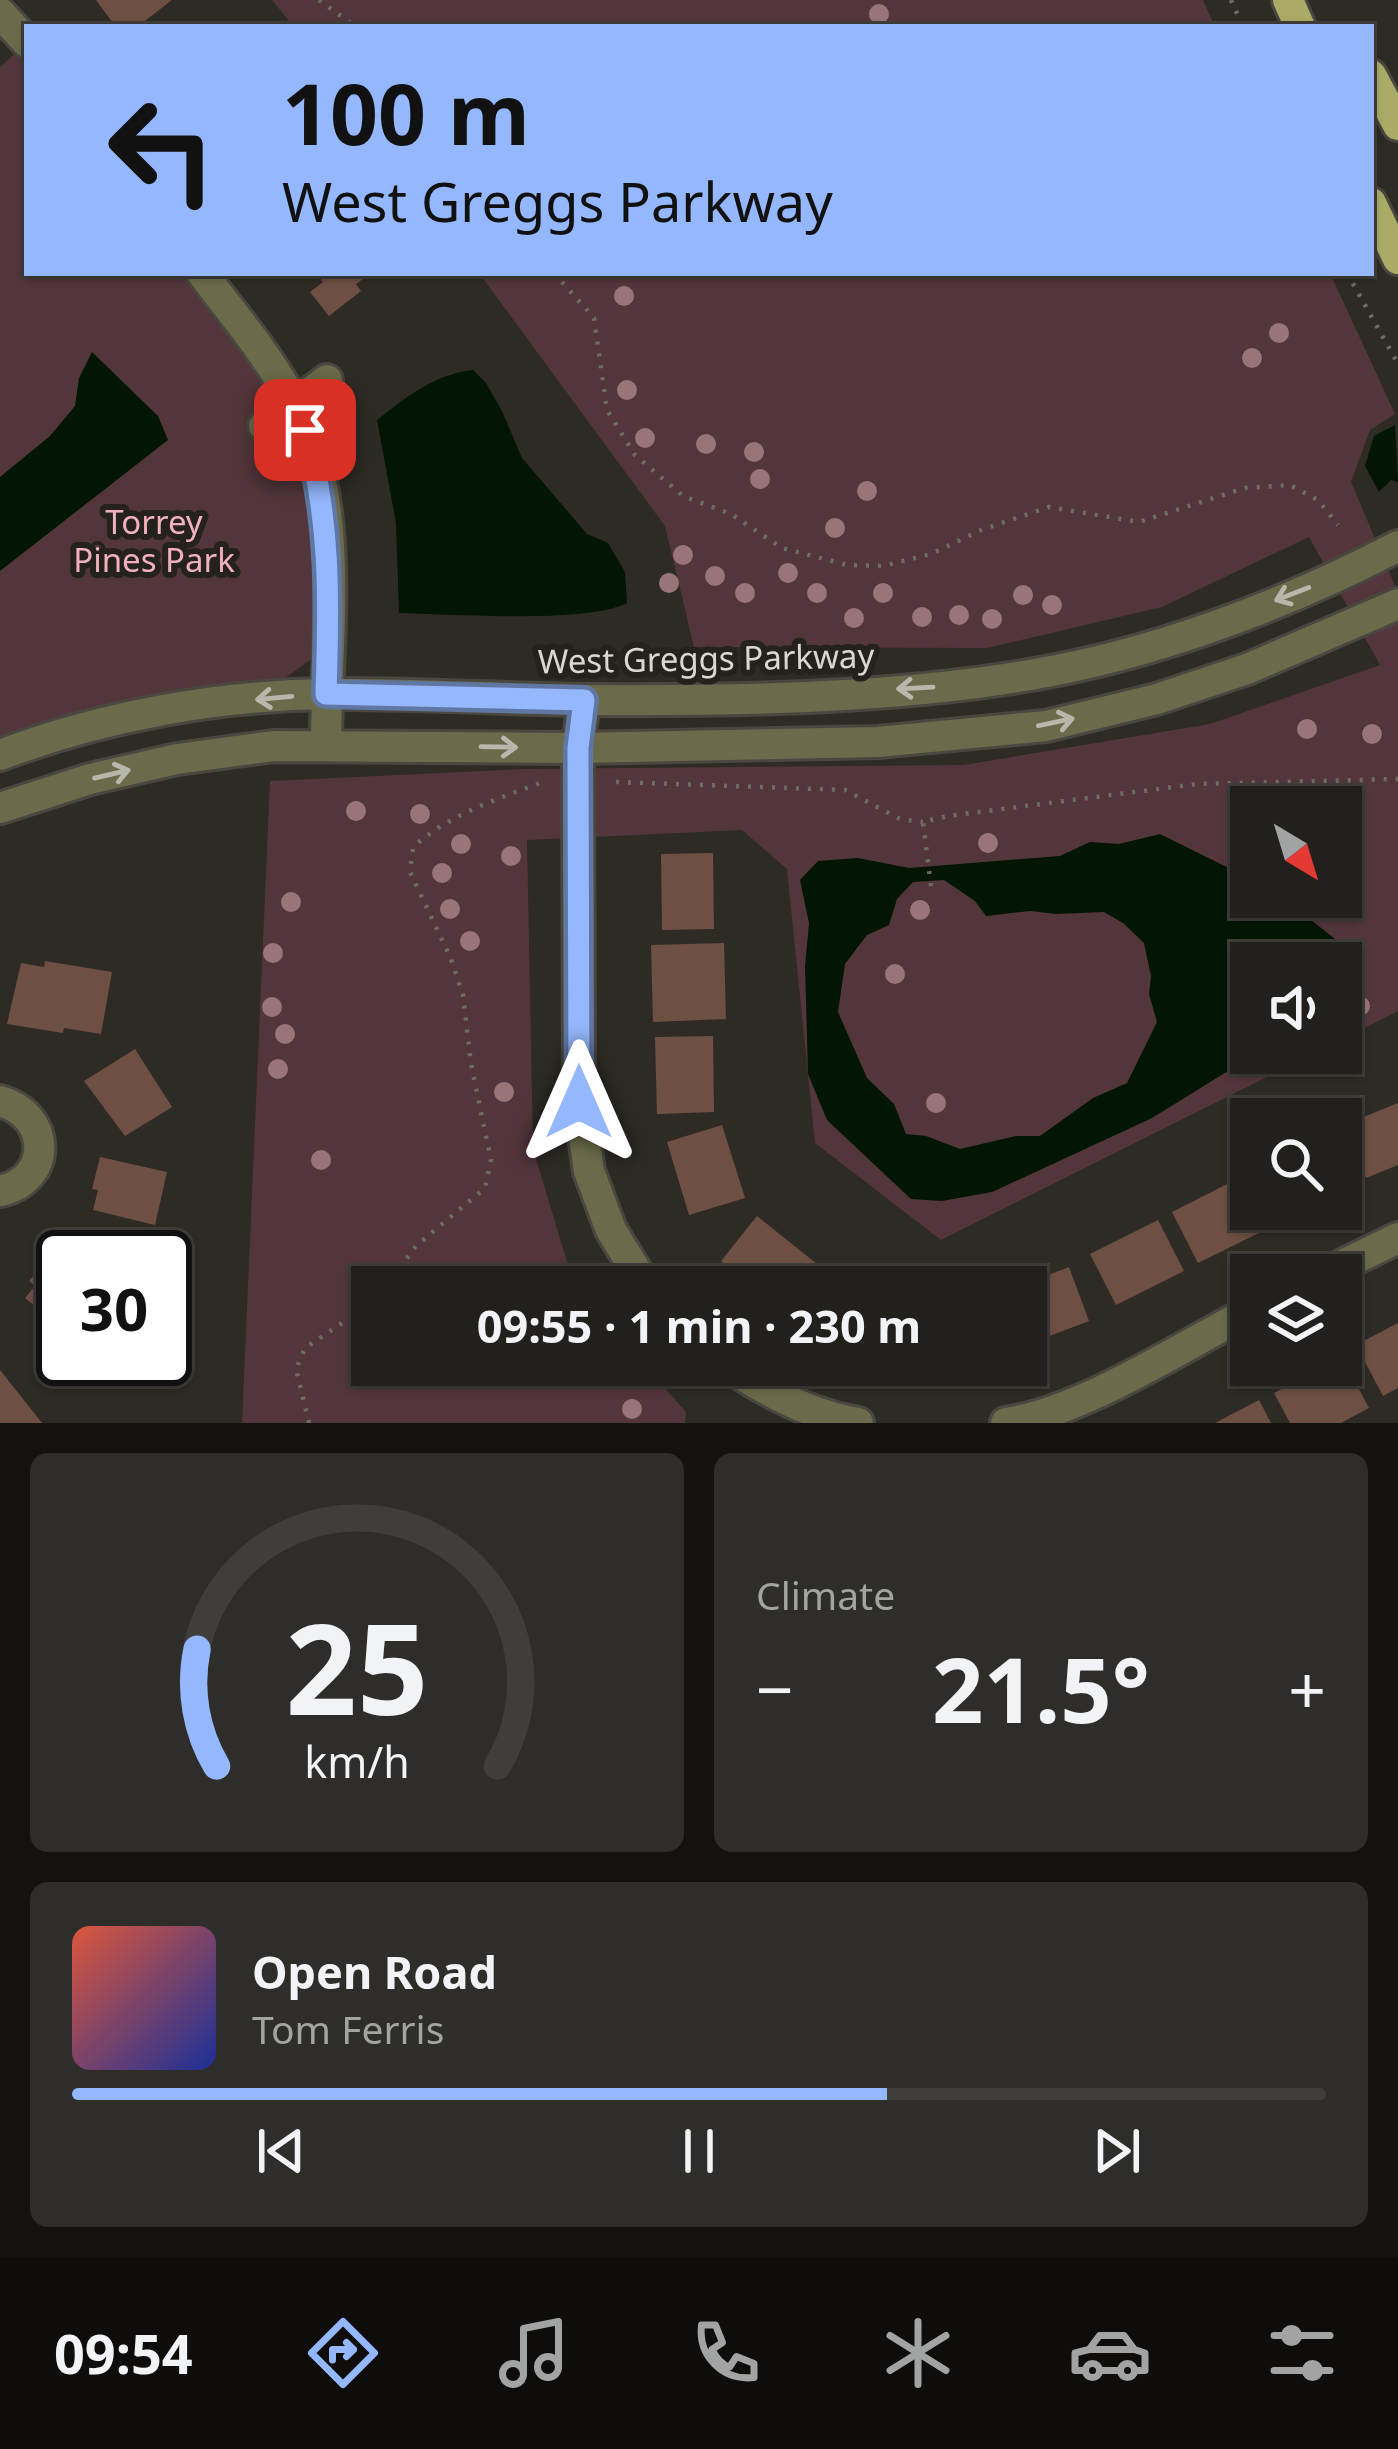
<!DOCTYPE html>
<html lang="en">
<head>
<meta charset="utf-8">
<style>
	body { margin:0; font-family:"Noto Sans",sans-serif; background:#2e2d29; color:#f1f3f6; height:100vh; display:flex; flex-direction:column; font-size:45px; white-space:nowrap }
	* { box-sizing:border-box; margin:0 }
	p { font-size:39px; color:#a2a3a3 }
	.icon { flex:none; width:66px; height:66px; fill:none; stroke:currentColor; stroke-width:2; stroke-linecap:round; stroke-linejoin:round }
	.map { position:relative; height:1423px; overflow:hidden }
	.drawer { display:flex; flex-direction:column; gap:30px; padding:30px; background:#13120f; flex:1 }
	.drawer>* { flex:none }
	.guide { position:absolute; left:24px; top:24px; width:1350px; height:252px; border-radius:0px; box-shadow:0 3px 9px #0004,0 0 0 3px #3f3e3b; background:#94b7fd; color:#111; overflow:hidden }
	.needle { width:78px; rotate:142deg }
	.buttons { position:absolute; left:1230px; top:786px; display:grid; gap:24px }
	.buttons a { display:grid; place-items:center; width:132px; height:132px; border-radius:0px; background:#22201c; box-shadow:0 3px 9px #0004,0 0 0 3px #3f3e3b; font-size:60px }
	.speed { position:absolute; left:36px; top:1230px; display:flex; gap:24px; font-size:60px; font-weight:700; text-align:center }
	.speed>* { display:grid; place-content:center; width:156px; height:156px; border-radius:50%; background:#22201c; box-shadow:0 3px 9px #0004,0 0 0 3px #3f3e3b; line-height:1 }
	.speed .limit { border:6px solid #111; border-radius:18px; background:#fff; color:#111 }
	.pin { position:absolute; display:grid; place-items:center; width:102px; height:102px; color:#fff; margin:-51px; border-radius:24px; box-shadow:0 6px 18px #0006 }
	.me { position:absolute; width:132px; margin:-66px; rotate:0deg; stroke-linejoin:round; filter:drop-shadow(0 0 9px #0008) }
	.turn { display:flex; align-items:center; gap:42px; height:252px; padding:0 60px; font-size:54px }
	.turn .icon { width:156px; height:156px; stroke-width:2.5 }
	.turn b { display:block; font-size:84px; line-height:102px }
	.big { font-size:90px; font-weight:700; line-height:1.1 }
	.drawer .widget { flex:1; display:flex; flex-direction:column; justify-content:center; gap:18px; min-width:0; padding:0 42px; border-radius:18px; background:#2e2d29 }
	.drawer .dial { align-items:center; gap:0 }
	.dial svg { height:312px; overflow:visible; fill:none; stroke:#3f3e3b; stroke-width:7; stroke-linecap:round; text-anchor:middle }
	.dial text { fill:#f1f3f6; stroke:none }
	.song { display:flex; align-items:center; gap:36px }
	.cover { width:144px; height:144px; border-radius:18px; background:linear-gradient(135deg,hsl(10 70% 55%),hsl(230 70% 35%)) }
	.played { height:12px; border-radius:6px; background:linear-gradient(90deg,#94b7fd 65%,#3f3e3b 65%) }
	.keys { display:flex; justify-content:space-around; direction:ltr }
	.heat { display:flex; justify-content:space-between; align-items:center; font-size:66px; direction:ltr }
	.drawer .tiles { flex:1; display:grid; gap:30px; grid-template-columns:1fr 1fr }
	.widget:last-child { grid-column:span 2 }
	.trip { position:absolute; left:351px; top:1266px; width:696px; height:120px; border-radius:0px; background:#22201c; box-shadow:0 3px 9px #0004,0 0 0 3px #3f3e3b; font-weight:700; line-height:120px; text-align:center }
	.tabs { display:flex; height:192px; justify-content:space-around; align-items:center; background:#0e0d0b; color:#a2a3a3 }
	.tabs .icon { width:84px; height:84px }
	.tabs .on { color:#94b7fd }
	.tabs b { font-size:54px; color:#f1f3f6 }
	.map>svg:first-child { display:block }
	.green { fill:#52363b; fill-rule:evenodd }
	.water { fill:#031503; fill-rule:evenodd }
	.building { fill:#6e4f44 }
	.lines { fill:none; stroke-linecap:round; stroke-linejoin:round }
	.minor-casing { stroke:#4a4741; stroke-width:36 }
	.major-casing { stroke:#4a4741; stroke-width:36 }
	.path { stroke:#6f6c67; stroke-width:4.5; stroke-dasharray:3 9; stroke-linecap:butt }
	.minor { stroke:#6b6b4b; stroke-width:30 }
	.major { stroke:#aaab67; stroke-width:30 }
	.tree { fill:#997478 }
	.oneway { stroke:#b9b7ab }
	.route-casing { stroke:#6077a4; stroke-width:30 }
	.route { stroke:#94b7fd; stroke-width:21 }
	.labels { text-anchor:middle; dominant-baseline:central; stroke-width:12; stroke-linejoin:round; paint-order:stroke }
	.park-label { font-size:33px; fill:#f0b0bc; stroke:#25211c }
	.street-label { font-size:33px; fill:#dad7d4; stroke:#25211c }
</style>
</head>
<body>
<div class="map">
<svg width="1398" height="1423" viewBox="0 0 1398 1423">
	<rect width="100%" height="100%" fill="#2e2b25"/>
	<g class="green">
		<polygon points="272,0 1203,0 1215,27 294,27"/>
		<path d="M19,50l8,11v212h159c36,49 80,97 104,154 25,63 26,164 23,231l-35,25 -278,61v-677z"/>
		<path d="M479,273h851l65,141 -25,16 -19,52 47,111v418l-57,29v-77h-90v90h64l-374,187 -126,-97 -28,-274 -45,-39 -215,10 6,309 35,116 17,22h-213v78h272l42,47 -1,11h-443l28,-642 255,-12 439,-4 246,-41 170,-59 -71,-128 -147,70 -175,41 -293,-1 -29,-121zM1251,807h90v90h-90z"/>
	</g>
	<g class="water">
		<polygon points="92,352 158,416 168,440 0,571 0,477 50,436 75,406 79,378"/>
		<path d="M473,370l13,13 16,28 20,47 65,76 21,9 17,29 2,31c-40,21 -177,11 -228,10l-3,-90 -19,-103c29,-23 58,-46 96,-50z"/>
		<polygon points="1395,425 1398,482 1391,480 1379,492 1365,466 1374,436"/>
		<path d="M1160,834l91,45v18h31l77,61 -10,25 -8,8v-28h-90v90h6l-105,65 -160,74 -50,9 -31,-2 -84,-79 -19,-46 -3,-108 4,-43 -9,-43 18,-19 40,-3 51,10 151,-12 30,-14 29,2zM944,880l31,21 11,15 44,-5 26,3 48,-2 19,11 21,20 7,33 -2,18 8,28 -30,61 -34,15 -53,38h-24l-56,13 -34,-13 -20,-2 -12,-30 -27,-26 -29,-66 7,-48 22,-29 22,-10 8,-26 16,-17z"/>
	</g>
	<g class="building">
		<polygon points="96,0 172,0 137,27 116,27"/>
		<polygon points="316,273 371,273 356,284 361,291 329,316 310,292 323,282"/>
		<polygon points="713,853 714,929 662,930 661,854"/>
		<polygon points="724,943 726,1019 653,1022 651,945"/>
		<polygon points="45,961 112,972 101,1034 64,1028 63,1033 7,1024 21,963 44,967"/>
		<polygon points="713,1036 714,1112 657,1114 655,1037"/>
		<polygon points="135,1049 172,1107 125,1136 84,1081"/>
		<polygon points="1398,1103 1398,1165 1366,1178 1344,1125"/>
		<polygon points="722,1125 745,1198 689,1215 667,1142"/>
		<polygon points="100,1157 167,1172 155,1225 93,1210 98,1190 92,1189"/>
		<polygon points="1241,1177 1251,1198 1251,1209 1257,1209 1267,1229 1198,1263 1172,1212"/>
		<polygon points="757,1216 817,1264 798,1287 754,1287 721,1261"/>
		<polygon points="1158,1220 1184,1271 1116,1305 1090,1254"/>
		<polygon points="75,1227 111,1257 63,1257 63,1329 25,1298 35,1286 29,1281"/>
		<polygon points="1069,1267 1089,1321 1026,1345 1026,1287 1017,1287"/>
		<polygon points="1398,1323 1398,1388 1383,1396 1356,1345"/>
		<polygon points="1341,1355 1369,1408 1341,1423 1290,1423 1274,1393 1328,1365 1341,1365"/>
		<polygon points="0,1370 42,1423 0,1423"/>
		<polygon points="1259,1400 1271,1423 1215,1423"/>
	</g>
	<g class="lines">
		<defs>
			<g id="minor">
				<polyline points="0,13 27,42"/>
				<path d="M202,273c29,39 62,77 86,120 61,103 38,239 38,353"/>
				<polyline points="264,426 327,380"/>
				<polyline points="584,700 578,748 579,1102 589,1171 611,1230 646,1287"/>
				<path d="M0,755c103,-39 219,-60 330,-61 84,-1 170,5 254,6 150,1 326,-1 473,-30 116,-23 236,-69 341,-124"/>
				<polyline points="0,808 90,779 177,759 274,746 578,748 878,742 1046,726 1157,699 1247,669 1398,604"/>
				<path d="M0,1101c51,14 54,78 0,90"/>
				<polyline points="1322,1275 1398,1238"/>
				<path d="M727,1365c40,27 83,50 131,58"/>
				<path d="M1006,1423c78,-12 173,-75 245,-112"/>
			</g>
			<g id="major">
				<polyline points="1288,0 1300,27"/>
				<polyline points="1371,75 1398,125"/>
				<polyline points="1371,203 1398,259"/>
			</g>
		</defs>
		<use href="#minor" class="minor-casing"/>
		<use href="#major" class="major-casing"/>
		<g class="path">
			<polyline points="319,0 356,27"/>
			<polyline points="1231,0 1243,27"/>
			<polyline points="554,273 594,318 607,410 635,455 683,496 731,514 782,548 847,565 883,566 931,554 981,530 1049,507 1139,522 1245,488 1290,485 1318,500 1338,525"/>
			<polyline points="1347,273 1398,364"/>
			<polyline points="616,782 845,790 900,819 923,822"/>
			<polyline points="931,886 923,822 948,816 1197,784 1398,779"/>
			<path d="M385,1287l31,-41 69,-58 6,-28 -20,-96 -8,-69 -12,-36 -41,-87 3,-25c37,-33 84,-48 130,-65"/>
			<polyline points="309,1423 296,1369 305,1348 372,1303"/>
		</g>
		<use href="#minor" class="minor"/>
		<use href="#major" class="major"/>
	</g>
	<g class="tree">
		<circle cx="879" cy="14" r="10"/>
		<circle cx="624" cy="296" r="10"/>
		<circle cx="1279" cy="333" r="10"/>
		<circle cx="1252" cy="358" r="10"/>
		<circle cx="627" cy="390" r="10"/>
		<circle cx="645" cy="438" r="10"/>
		<circle cx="706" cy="444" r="10"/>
		<circle cx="754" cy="452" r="10"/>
		<circle cx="760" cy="479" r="10"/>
		<circle cx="867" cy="491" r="10"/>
		<circle cx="835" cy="528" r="10"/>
		<circle cx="683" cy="555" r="10"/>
		<circle cx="788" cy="573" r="10"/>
		<circle cx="715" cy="576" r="10"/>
		<circle cx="669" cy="583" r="10"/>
		<circle cx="745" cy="593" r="10"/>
		<circle cx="817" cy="593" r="10"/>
		<circle cx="883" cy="593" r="10"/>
		<circle cx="1023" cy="595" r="10"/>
		<circle cx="1052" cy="605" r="10"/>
		<circle cx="959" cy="615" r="10"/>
		<circle cx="922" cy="617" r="10"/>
		<circle cx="854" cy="618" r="10"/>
		<circle cx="992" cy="619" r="10"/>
		<circle cx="1307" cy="729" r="10"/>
		<circle cx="1372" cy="734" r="10"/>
		<circle cx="356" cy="811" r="10"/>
		<circle cx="420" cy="814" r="10"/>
		<circle cx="988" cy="843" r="10"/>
		<circle cx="461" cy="844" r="10"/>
		<circle cx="511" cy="856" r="10"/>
		<circle cx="442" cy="873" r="10"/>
		<circle cx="291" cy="902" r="10"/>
		<circle cx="450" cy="909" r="10"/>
		<circle cx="920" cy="910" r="10"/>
		<circle cx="470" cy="941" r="10"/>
		<circle cx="273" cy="953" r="10"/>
		<circle cx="895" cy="974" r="10"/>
		<circle cx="1360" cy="1006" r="10"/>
		<circle cx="272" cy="1007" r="10"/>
		<circle cx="285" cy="1034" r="10"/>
		<circle cx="278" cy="1069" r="10"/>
		<circle cx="504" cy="1092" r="10"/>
		<circle cx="936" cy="1103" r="10"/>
		<circle cx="321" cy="1160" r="10"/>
		<circle cx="632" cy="1409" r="10"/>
	</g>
	<defs><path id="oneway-shaft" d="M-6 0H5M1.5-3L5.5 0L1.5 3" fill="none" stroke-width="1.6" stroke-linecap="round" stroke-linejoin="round" transform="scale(3)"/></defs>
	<g class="oneway">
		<use href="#oneway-shaft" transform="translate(1292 594) rotate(159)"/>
		<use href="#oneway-shaft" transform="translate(915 688) rotate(177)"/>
		<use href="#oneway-shaft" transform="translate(274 698) rotate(175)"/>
		<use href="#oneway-shaft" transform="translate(1056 722) rotate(-12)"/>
		<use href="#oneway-shaft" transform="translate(499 747) rotate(1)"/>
		<use href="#oneway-shaft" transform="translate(112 774) rotate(-13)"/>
	</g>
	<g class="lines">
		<defs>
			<path id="route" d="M305,430c26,87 24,173 21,264l258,6 -6,48 1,354"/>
		</defs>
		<use href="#route" class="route-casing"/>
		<use href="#route" class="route"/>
	</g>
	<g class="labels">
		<g class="park-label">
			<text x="154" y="521">Torrey<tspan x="154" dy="38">Pines Park</tspan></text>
		</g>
		<g class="street-label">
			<text transform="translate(706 658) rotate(-1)">West Greggs Parkway</text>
		</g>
	</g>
</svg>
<div class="buttons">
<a><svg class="needle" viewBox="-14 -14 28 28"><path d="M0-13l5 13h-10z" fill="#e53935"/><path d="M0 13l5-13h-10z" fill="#a2a3a3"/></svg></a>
<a><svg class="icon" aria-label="sound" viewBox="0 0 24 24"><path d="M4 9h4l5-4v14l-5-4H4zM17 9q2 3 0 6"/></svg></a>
<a><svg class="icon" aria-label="search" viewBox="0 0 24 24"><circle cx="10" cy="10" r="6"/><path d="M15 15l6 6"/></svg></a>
<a><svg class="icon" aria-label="layers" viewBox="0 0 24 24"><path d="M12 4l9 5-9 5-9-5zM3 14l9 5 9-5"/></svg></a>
</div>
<div class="speed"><div class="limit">30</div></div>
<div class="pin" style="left:305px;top:430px;background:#d93025"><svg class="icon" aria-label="arrive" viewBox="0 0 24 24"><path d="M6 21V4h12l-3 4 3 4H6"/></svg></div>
<svg class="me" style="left:579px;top:1102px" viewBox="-20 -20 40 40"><path d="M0-17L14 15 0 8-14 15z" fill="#94b7fd" stroke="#fff" stroke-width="4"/></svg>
<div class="trip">09:55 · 1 min · 230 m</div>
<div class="guide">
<div class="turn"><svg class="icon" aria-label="left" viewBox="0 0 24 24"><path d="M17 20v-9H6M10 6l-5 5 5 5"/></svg><div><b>100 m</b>West Greggs Parkway</div></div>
</div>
</div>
<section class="drawer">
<div class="tiles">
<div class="widget dial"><svg viewBox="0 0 100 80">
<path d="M14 69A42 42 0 1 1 86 69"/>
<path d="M14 69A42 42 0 0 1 9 39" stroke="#94b7fd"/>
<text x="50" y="56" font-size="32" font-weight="700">25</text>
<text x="50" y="72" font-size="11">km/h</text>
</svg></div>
<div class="widget"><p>Climate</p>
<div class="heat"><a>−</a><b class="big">21.5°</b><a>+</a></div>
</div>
<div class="widget">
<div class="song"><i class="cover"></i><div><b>Open Road</b><p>Tom Ferris</p></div></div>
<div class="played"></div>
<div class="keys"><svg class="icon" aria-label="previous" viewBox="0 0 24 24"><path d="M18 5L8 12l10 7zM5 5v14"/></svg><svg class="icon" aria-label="pause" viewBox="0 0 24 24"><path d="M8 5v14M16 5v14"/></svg><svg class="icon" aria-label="next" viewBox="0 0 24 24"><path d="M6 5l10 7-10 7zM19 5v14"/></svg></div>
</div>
</div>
</section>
<nav class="tabs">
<b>09:54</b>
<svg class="icon on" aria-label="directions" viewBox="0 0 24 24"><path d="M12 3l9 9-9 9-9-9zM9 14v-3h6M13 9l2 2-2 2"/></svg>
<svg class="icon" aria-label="music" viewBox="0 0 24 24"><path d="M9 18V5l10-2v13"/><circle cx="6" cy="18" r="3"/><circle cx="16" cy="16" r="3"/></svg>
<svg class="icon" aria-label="phone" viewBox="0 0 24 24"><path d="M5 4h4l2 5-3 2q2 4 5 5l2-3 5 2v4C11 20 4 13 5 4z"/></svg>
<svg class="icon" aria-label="climate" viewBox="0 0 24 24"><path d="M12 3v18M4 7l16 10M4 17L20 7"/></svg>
<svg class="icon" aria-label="car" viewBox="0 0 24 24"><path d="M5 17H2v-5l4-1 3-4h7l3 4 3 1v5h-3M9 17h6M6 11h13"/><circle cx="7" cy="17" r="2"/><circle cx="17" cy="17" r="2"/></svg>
<svg class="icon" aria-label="filters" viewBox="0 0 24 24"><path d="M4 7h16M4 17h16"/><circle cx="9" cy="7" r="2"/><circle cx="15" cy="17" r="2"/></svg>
</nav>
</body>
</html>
